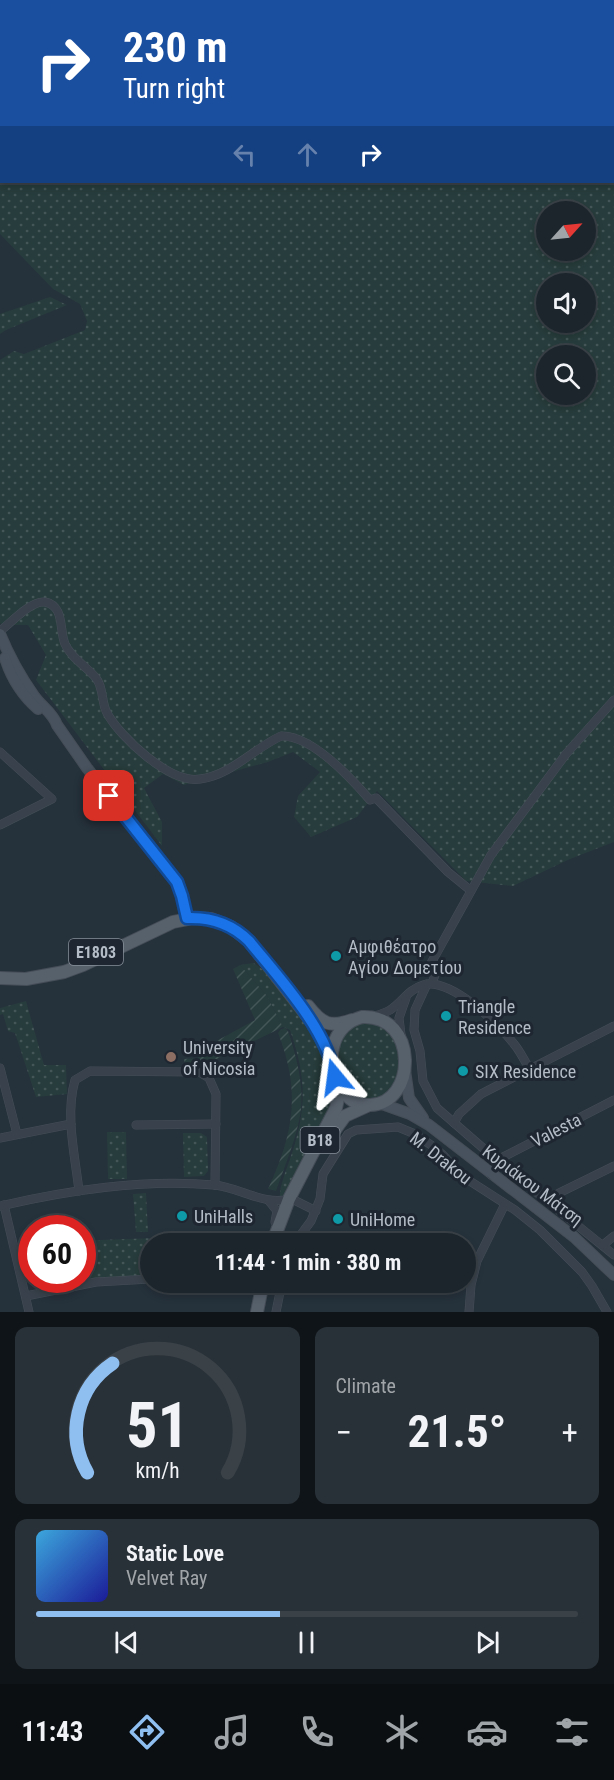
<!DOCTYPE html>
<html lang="en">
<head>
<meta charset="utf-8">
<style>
	body { margin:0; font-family:"Roboto Condensed",sans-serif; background:#293138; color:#f1f3f6; height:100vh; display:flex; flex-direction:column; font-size:22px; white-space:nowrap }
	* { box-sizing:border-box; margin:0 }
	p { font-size:20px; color:#a0a5a9 }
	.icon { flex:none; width:33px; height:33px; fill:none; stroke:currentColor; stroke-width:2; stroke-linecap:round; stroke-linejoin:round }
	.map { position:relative; height:1312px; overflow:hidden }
	.sheet { display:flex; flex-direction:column; gap:15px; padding:15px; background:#0f1418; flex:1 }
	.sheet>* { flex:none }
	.guide { position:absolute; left:0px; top:0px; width:615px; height:183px; box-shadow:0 3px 9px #0003,0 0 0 2px #3a4248; background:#1a4fa0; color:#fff; overflow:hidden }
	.needle { width:39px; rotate:63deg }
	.tools { position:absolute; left:536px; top:201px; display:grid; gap:12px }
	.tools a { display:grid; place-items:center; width:60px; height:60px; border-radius:50%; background:#1c252c; box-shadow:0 3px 9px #0003,0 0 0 2px #3a4248; font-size:30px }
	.speed { position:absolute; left:18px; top:1215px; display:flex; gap:12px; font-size:30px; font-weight:700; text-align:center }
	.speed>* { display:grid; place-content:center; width:78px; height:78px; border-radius:50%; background:#1c252c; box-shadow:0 3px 9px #0003,0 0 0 2px #3a4248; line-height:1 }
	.speed .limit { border:9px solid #d22; background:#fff; color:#111 }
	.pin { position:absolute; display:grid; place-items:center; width:51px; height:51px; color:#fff; margin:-26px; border-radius:12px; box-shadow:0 3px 9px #0006 }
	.me { position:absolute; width:66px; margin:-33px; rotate:344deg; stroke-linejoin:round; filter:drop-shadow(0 0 4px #0008) }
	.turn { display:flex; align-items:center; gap:21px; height:126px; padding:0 24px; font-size:27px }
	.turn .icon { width:78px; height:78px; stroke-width:2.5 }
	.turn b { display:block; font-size:42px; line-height:51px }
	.lanes { display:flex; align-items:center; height:57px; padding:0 24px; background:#0003; justify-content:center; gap:30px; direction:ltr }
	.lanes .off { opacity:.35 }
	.big { font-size:45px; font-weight:700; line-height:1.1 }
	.sheet .card { flex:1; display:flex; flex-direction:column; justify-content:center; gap:9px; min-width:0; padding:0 21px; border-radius:12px; background:#293138 }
	.sheet .dial { align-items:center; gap:0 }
	.dial svg { height:156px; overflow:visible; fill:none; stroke:#3a4248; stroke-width:7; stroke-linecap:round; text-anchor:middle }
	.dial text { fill:#f1f3f6; stroke:none }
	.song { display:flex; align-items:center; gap:18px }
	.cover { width:72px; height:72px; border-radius:9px; background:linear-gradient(135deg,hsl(200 70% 55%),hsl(240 70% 35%)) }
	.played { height:6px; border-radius:3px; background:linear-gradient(90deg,#8fbef1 45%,#3a4248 45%) }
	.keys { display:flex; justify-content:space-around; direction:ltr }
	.heat { display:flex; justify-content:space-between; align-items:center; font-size:33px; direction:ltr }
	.sheet .tiles { flex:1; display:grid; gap:15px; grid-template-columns:1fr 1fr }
	.card:last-child { grid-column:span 2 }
	.trip { position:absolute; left:140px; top:1233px; width:336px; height:60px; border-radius:30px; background:#1c252c; box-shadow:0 3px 9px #0003,0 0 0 2px #3a4248; font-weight:700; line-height:60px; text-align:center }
	.menu { display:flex; height:96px; justify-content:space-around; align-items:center; background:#0b0f12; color:#a0a5a9 }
	.menu .icon { width:42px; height:42px }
	.menu .active { color:#8fbef1 }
	.menu b { font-size:27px; color:#f1f3f6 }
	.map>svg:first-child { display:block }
	.grass { fill:url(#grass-dots); fill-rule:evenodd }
	.garden { fill:url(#garden-furrows) }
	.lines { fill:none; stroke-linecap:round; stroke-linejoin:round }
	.street-casing { stroke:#454e58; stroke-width:9 }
	.secondary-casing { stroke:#454e58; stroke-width:12 }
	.primary-casing { stroke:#454e58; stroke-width:14 }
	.street { stroke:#39424c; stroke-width:8 }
	.secondary { stroke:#47525e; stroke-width:10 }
	.primary { stroke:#57616c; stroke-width:12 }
	.route-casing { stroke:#114b97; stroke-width:15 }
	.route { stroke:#1a73e8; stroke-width:10 }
	.culture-dot { fill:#0f9aa8; stroke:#1e2731; stroke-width:2 }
	.education-dot { fill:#8d6e63; stroke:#1e2731; stroke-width:2 }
	.labels { text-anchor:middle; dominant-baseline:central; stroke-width:6; stroke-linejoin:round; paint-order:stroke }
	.shield { fill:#1e2731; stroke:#87909a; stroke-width:1.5 }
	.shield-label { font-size:16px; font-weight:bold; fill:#b4bdc7 }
	.poi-label { font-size:18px; fill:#b4bdc7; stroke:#1e2731; text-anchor:start }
	.street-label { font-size:18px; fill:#b4bdc7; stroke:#1e2731 }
</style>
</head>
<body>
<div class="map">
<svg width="614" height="1312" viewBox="0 0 614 1312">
	<defs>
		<pattern id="grass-dots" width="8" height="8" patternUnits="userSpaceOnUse" patternTransform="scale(1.5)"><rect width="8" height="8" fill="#273c3c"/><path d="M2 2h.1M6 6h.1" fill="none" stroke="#445657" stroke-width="1.8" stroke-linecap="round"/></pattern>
		<pattern id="garden-furrows" width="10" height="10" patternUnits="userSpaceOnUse" patternTransform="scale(1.5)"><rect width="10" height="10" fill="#273c3c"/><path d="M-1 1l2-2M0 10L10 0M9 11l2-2" fill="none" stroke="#445657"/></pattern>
	</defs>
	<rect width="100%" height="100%" fill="#25313b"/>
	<g class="grass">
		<path d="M0,0h614v842l-44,17 -57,27 -47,-5 -89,-90 -20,26 -46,20 -17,-20 4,-21 22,-24 -27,-20 -25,10 -84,23 -21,-11 -19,14 18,34v24l-126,-166 10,-25 -18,-30h-26l-2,-2v-263l14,-9 10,3 61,-24 2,-9 -7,-17 -27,-15 -53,-55zM2,2h612v180h-612zM546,212h39v38h-39zM546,284h39v38h-39zM546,356h39v38h-39z"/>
		<polygon points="50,297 67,305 6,330 0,334 0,314"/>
		<path d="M253,963c17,6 60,70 67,89 6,16 8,34 10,51v4l-43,86 -7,4c-1,-11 8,-31 12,-44 15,-46 14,-77 -2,-123l-7,-3 -16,-31 -27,-31z"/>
		<polygon points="26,1001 44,1065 66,1065 67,1094 36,1097 15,1033 8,1031 3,1014 0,1015 0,1008"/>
		<path d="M362,1022c38,4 39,28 35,60 -4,5 -11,14 -17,16 -3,2 -6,1 -9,1 -34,2 -46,-51 -22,-71 3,-3 10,-4 13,-6z"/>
		<polygon points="107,1132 126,1132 127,1179 108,1179"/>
		<polygon points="183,1133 201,1133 207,1137 208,1171 204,1176 184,1177"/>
		<polygon points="146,1193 148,1232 136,1232 133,1194"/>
		<polygon points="213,1236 212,1243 150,1244 150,1275 36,1284 35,1280 82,1280 83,1242 99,1240"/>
	</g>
	<g class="garden">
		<polygon points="240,965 267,996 283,1027 205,1065 185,1066 184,1059 198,1058 198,1051 255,1020 233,969"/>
		<path d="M285,1028l3,3c8,24 16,53 13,79 -4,28 -16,55 -25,81l-8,-2c26,-56 33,-98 10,-156l3,-4z"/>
	</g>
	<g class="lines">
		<defs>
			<g id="street">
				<path d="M0,631c11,-8 31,-31 45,-29 20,4 14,28 20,42 6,14 21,22 31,34 8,10 5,24 11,35 13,24 63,71 93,66 31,-4 53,-30 81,-43 30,-1 70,42 89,64l6,-2 72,74 22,18"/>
				<polyline points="0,752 52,799 0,825"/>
				<polyline points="432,983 435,975 430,965 491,855 566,754 614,700"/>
				<polyline points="427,984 415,1010 414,1030 420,1051 423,1081 437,1108 499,1162 614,1255"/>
				<path d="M372,1017c6,-2 13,-4 18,-7 12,-8 19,-21 33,-25 27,-8 76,39 91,59 6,7 10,16 15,24"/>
				<polyline points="401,1035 399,1018 406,998"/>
				<polyline points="0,1068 17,1134"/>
				<polyline points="454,1123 459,1114 481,1094 614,1026"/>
				<polyline points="136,1125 216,1124"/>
				<polyline points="0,1138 71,1124"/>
				<polyline points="491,1175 503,1157 509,1154 614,1100"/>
				<path d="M79,1191c-4,-36 -14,-76 -4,-111l15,-9 109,1 10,6 7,16 -1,91"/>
				<polyline points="548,1200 559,1193 614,1166"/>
				<polyline points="269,1201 277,1211 275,1222"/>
				<polyline points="296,1201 316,1211"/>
				<polyline points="4,1205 29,1312"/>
				<path d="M0,1206c70,-16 142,-27 214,-21 25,2 50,21 75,14"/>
				<polyline points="294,1244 311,1221 320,1199 323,1174 348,1134 356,1130 398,1127 415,1134 431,1145 443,1155 462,1176 515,1210 540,1230 582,1272 592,1286 607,1312"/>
				<polyline points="603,1245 614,1236"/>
				<polyline points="26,1296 96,1282 150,1279"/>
				<polyline points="276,1312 282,1282"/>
				<polyline points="469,1312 471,1285 477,1261 505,1204"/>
			</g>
			<g id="secondary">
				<path d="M0,634c9,22 20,42 34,62 7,10 19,17 23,29l30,43 90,114 5,13 5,23"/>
				<path d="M5,658c6,19 18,38 33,51"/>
				<polyline points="405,1070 409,1098 423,1118"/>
				<polyline points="382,1104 410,1114 429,1125 574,1237 614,1275"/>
			</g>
			<g id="primary">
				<polyline points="0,978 26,979 64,972 83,965 173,922 193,918 211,919 231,927 249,941 315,1026 333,1063"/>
				<path d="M308,1006c14,18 22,22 44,14"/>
				<path d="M362,1017c57,-3 55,87 8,88 -13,1 -23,-7 -30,-18 -16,-25 -9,-62 22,-70z"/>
				<polyline points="332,1134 345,1116 367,1106"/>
				<polyline points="272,1244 289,1199 336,1108 338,1098 336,1083"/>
				<polyline points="257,1312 263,1282"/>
			</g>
		</defs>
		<use href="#street" class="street-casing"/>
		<use href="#secondary" class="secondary-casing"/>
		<use href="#primary" class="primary-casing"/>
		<use href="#street" class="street"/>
		<use href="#secondary" class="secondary"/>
		<use href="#primary" class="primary"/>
	</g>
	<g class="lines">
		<defs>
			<path id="route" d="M109,796l68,86 5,14 5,22c24,-1 45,6 62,23 30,37 78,88 86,136"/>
		</defs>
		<use href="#route" class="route-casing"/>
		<use href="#route" class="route"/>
	</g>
	<g class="culture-dot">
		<circle cx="336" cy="956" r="6"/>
		<circle cx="446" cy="1016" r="6"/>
		<circle cx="463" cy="1071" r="6"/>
		<circle cx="182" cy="1216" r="6"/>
		<circle cx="338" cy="1219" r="6"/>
	</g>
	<circle class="education-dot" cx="171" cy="1057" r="6"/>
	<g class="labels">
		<g class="shield">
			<rect x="69" y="939" width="54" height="26" rx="4.5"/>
			<rect x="300.5" y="1127" width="39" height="26" rx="4.5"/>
		</g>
		<g class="shield-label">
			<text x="96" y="952">E1803</text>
			<text x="320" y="1140">B18</text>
		</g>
		<g class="poi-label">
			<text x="348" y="946">Αμφιθέατρο<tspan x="348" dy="21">Αγίου Δομετίου</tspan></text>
			<text x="458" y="1006">Triangle<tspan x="458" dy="21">Residence</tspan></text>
			<text x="183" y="1047">University<tspan x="183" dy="21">of Nicosia</tspan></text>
			<text x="475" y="1071">SIX Residence</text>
			<text x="194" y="1216">UniHalls</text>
			<text x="350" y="1219">UniHome</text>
		</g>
		<g class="street-label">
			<text transform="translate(556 1130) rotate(-27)">Valesta</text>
			<text transform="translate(441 1158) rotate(38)">M. Drakou</text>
			<text transform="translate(533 1185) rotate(37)">Κυριάκου Μάτση</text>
		</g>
	</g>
</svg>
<div class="tools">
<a><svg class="needle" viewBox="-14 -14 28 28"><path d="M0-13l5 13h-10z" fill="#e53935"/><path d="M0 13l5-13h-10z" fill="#a0a5a9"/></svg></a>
<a><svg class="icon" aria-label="sound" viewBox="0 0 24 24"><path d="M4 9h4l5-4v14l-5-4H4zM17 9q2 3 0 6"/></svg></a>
<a><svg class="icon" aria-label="search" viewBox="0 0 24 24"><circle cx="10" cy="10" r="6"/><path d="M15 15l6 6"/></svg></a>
</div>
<div class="speed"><div class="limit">60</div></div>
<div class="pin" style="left:109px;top:796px;background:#d93025"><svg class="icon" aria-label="arrive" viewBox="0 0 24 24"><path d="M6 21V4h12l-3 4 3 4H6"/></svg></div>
<svg class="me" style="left:335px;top:1077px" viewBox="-20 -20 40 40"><path d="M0-17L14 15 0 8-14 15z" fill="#1a73e8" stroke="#fff" stroke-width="4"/></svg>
<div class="trip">11:44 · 1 min · 380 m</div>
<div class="guide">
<div class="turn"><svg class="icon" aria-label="right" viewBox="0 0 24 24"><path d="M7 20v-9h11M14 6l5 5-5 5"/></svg><div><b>230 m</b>Turn right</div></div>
<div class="lanes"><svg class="icon off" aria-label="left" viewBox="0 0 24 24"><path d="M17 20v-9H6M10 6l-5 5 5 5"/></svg><svg class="icon off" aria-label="ahead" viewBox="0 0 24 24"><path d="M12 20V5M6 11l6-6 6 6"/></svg><svg class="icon" aria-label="right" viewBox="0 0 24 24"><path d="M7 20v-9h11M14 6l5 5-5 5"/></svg></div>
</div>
</div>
<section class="sheet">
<div class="tiles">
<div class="card dial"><svg viewBox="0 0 100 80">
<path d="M14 69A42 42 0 1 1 86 69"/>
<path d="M14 69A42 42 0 0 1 27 13" stroke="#8fbef1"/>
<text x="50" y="56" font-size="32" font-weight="700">51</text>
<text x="50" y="72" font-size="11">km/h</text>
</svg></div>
<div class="card"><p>Climate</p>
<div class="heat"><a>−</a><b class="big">21.5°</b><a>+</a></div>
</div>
<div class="card">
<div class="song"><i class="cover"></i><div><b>Static Love</b><p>Velvet Ray</p></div></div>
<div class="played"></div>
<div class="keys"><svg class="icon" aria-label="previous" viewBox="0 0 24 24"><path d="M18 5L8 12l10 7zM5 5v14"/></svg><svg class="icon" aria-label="pause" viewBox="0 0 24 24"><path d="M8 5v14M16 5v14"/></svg><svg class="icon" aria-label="next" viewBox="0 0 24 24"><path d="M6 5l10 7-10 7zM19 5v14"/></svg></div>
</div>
</div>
</section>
<nav class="menu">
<b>11:43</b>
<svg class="icon active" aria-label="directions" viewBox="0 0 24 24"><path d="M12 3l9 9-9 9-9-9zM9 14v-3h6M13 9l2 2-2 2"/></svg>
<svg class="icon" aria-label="music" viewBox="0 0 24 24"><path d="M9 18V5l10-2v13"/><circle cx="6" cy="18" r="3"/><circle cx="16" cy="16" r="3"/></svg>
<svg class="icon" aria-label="phone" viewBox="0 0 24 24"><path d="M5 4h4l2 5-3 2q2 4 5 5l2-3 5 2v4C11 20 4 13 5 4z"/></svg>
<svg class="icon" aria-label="climate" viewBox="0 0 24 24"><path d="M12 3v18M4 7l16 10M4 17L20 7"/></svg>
<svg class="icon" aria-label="car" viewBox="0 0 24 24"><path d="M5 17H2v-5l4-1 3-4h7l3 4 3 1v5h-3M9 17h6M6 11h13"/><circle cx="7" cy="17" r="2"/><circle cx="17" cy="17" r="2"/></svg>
<svg class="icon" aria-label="filters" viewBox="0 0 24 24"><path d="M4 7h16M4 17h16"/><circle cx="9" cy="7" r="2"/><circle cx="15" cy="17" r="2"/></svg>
</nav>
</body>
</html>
